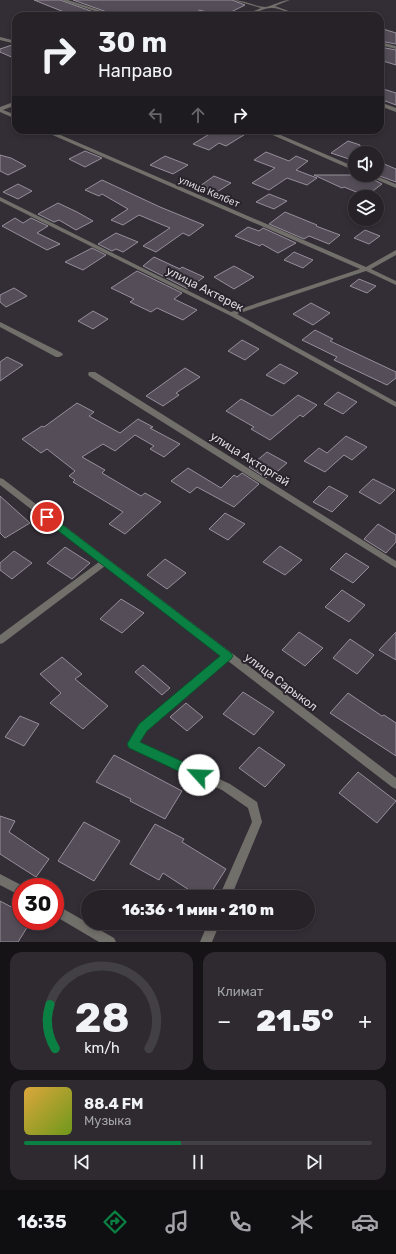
<!DOCTYPE html>
<html lang="ru">
<head>
<meta charset="utf-8">
<style>
	body { margin:0; font-family:Rubik,sans-serif; background:#2e2a30; color:#f1f3f6; height:100vh; display:flex; flex-direction:column; font-size:15px; white-space:nowrap }
	* { box-sizing:border-box; margin:0 }
	p { font-size:13px; color:#a4a4a8 }
	.icon { flex:none; width:22px; height:22px; fill:none; stroke:currentColor; stroke-width:2; stroke-linecap:round; stroke-linejoin:round }
	.map { position:relative; height:942px; overflow:hidden }
	.drawer { display:flex; flex-direction:column; gap:10px; padding:10px; background:#151316; flex:1 }
	.drawer>* { flex:none }
	.banner { position:absolute; left:12px; top:12px; width:372px; height:122px; border-radius:12px; box-shadow:0 2px 6px #0003,0 0 0 1px #423f45; background:#262228; color:#f1f3f6; overflow:hidden }
	.fabs { position:absolute; left:348px; top:146px; display:grid; gap:8px }
	.fabs a { display:grid; place-items:center; width:36px; height:36px; border-radius:50%; background:#262228; box-shadow:0 2px 6px #0003,0 0 0 1px #423f45; font-size:20px }
	.speed { position:absolute; left:12px; top:878px; display:flex; gap:8px; font-size:20px; font-weight:700; text-align:center }
	.speed>* { display:grid; place-content:center; width:52px; height:52px; border-radius:50%; background:#262228; box-shadow:0 2px 6px #0003,0 0 0 1px #423f45; line-height:1 }
	.speed .limit { border:6px solid #d22; background:#fff; color:#111 }
	.pin { position:absolute; display:grid; place-items:center; width:34px; height:34px; color:#fff; margin:-17px; border:2px solid #fff; border-radius:50%; box-shadow:0 1px 4px #0007 }
	.me { position:absolute; width:44px; margin:-22px; rotate:295deg; stroke-linejoin:round; filter:drop-shadow(0 0 3px #0008) }
	.turn { display:flex; align-items:center; gap:14px; height:84px; padding:0 20px; font-size:18px }
	.turn .icon { width:52px; height:52px; stroke-width:2.5 }
	.turn b { display:block; font-size:28px; line-height:34px }
	.lanes { display:flex; align-items:center; height:38px; padding:0 20px; background:#0003; justify-content:center; gap:20px; direction:ltr }
	.lanes .off { opacity:.35 }
	.big { font-size:30px; font-weight:800; line-height:1.1 }
	.drawer .tile { flex:1; display:flex; flex-direction:column; justify-content:center; gap:6px; min-width:0; padding:0 14px; border-radius:12px; background:#2e2a30 }
	.drawer .dial { align-items:center; gap:0 }
	.dial svg { height:104px; overflow:visible; fill:none; stroke:#423f45; stroke-width:7; stroke-linecap:round; text-anchor:middle }
	.dial text { fill:#f1f3f6; stroke:none }
	.song { display:flex; align-items:center; gap:12px }
	.cover { width:48px; height:48px; border-radius:6px; background:linear-gradient(135deg,hsl(40 70% 55%),hsl(80 70% 35%)) }
	.played { height:4px; border-radius:2px; background:linear-gradient(90deg,#0b8043 45%,#423f45 45%) }
	.keys { display:flex; justify-content:space-around; direction:ltr }
	.heat { display:flex; justify-content:space-between; align-items:center; font-size:22px; direction:ltr }
	.drawer .tiles { flex:1; display:grid; gap:10px; grid-template-columns:1fr 1fr }
	.tile:last-child { grid-column:span 2 }
	.trip { position:absolute; left:81px; top:890px; width:234px; height:40px; border-radius:20px; background:#262228; box-shadow:0 2px 6px #0003,0 0 0 1px #423f45; font-weight:800; line-height:40px; text-align:center }
	.tabs { display:flex; height:64px; justify-content:space-around; align-items:center; background:#0f0e10; color:#a4a4a8 }
	.tabs .icon { width:28px; height:28px }
	.tabs .on { color:#0b8043 }
	.tabs b { font-size:18px; color:#f1f3f6 }
	.map>svg:first-child { display:block }
	.building { fill:#554e59; stroke:#968e9a }
	.lines { fill:none; stroke-linecap:round; stroke-linejoin:round }
	.minor { fill:#706f69; fill-rule:evenodd }
	.route { fill:#0b8043; stroke:#07532c }
	.labels { text-anchor:middle; dominant-baseline:central; stroke-width:4; stroke-linejoin:round; paint-order:stroke }
	.far-street-label { font-size:10px; fill:#d9d5db; stroke:#29232c }
	.street-label { font-size:12px; fill:#d9d5db; stroke:#29232c }
</style>
</head>
<body>
<div class="map">
<svg width="396" height="942" viewBox="0 0 396 942">
	<rect width="100%" height="100%" fill="#332d36"/>
	<g class="building">
		<polygon points="34,0 60,0 105,16 74,16"/>
		<polygon points="73,0 232,0 245,5 223,16 199,10 198,16 118,16"/>
		<polygon points="380,28 396,33 396,44 380,41"/>
		<polygon points="12,45 16,45 16,59 0,52 0,49"/>
		<polygon points="380,47 396,50 396,65 380,60"/>
		<polygon points="380,88 396,93 396,105 380,99"/>
		<polygon points="216,130 252,130 226,146 219,143 209,150 193,144"/>
		<polygon points="348,141 360,145 360,151 355,153 349,159 331,153"/>
		<polygon points="85,151 102,158 85,167 69,159"/>
		<polygon points="266,152 289,161 296,156 308,161 296,170 317,178 307,185 287,178 269,190 252,183 275,168 254,160"/>
		<polygon points="0,155 11,158 26,166 8,175 0,171"/>
		<polygon points="165,156 188,165 173,174 150,165"/>
		<polygon points="377,161 396,169 396,182 377,175"/>
		<polygon points="314,175 365,175 382,184 366,196 344,187 342,188"/>
		<polygon points="214,176 231,183 217,192 200,186"/>
		<polygon points="102,180 160,207 204,225 189,236 183,233 156,252 143,246 170,228 139,215 123,225 111,220 128,209 102,194 99,196 85,190"/>
		<polygon points="18,184 32,191 18,199 3,192"/>
		<polygon points="269,194 287,201 274,209 256,202"/>
		<polygon points="58,203 77,212 93,221 76,230 59,220 54,222 38,214"/>
		<polygon points="285,212 317,225 316,226 340,235 329,244 309,236 304,239 269,224"/>
		<polygon points="15,218 23,223 31,218 48,226 37,233 60,244 47,250 2,226"/>
		<polygon points="248,227 259,231 263,228 296,243 278,253 262,244 260,246 235,236"/>
		<polygon points="365,230 380,236 369,244 354,238"/>
		<polygon points="116,233 138,242 123,252 116,249 112,251 98,244"/>
		<polygon points="92,248 106,255 83,270 65,262"/>
		<polygon points="294,252 313,260 303,268 284,260"/>
		<polygon points="154,257 180,269 182,267 204,277 188,289 143,266"/>
		<polygon points="234,266 254,277 234,289 214,277"/>
		<polygon points="137,271 182,293 174,299 197,310 183,320 157,308 151,312 130,302 134,299 111,288"/>
		<polygon points="359,279 376,286 367,293 350,286"/>
		<polygon points="14,288 27,296 6,307 0,302 0,295"/>
		<polygon points="311,303 330,313 313,325 293,314"/>
		<polygon points="93,311 108,319 93,329 78,321"/>
		<polygon points="315,330 333,339 330,341 396,372 396,378 387,385 334,360 337,357 302,340"/>
		<polygon points="242,340 259,349 245,360 228,351"/>
		<polygon points="7,357 23,365 0,381 0,362"/>
		<polygon points="280,364 298,373 284,384 266,375"/>
		<polygon points="185,368 200,377 176,393 179,395 163,406 146,396"/>
		<polygon points="338,392 357,402 343,414 324,404"/>
		<polygon points="298,395 317,405 303,417 300,415 270,440 251,429 254,427 226,411 241,399 272,416"/>
		<polygon points="77,403 94,412 89,416 120,433 138,419 153,427 150,428 180,444 164,457 150,449 154,446 135,435 115,451 103,444 82,457 105,470 102,473 141,496 145,493 161,502 125,534 109,524 123,512 73,482 75,480 69,476 75,471 47,449 41,453 22,439 42,426 44,427"/>
		<polygon points="346,436 367,447 352,460 344,455 325,472 304,461 319,448 327,453"/>
		<polygon points="267,452 287,463 271,477 269,475 266,478 249,467"/>
		<polygon points="188,468 221,488 234,475 237,477 242,473 259,484 234,507 197,487 190,493 171,481"/>
		<polygon points="373,479 395,490 380,504 359,492"/>
		<polygon points="329,486 348,496 332,512 313,502"/>
		<polygon points="0,496 30,523 5,538 0,533"/>
		<polygon points="225,513 245,524 228,540 209,529"/>
		<polygon points="378,524 396,535 396,542 386,553 364,539"/>
		<polygon points="280,546 302,560 285,575 263,562"/>
		<polygon points="65,547 90,563 72,579 47,563"/>
		<polygon points="14,551 32,563 12,579 0,570 0,563"/>
		<polygon points="346,553 369,567 353,583 330,569"/>
		<polygon points="165,559 186,573 167,589 147,575"/>
		<polygon points="342,590 365,605 349,622 325,607"/>
		<polygon points="121,599 144,613 122,633 100,619"/>
		<polygon points="299,632 323,648 305,666 282,650"/>
		<polygon points="396,632 396,660 379,650"/>
		<polygon points="350,639 374,655 357,674 333,658"/>
		<polygon points="62,657 82,674 75,679 108,706 83,729 50,703 61,693 40,674"/>
		<polygon points="143,665 170,688 162,695 135,672"/>
		<polygon points="243,692 274,712 254,735 223,714"/>
		<polygon points="348,693 382,716 384,715 396,723 396,756 330,713"/>
		<polygon points="186,703 203,717 187,731 170,717"/>
		<polygon points="20,716 39,724 24,746 5,737"/>
		<polygon points="259,747 285,765 265,787 239,768"/>
		<polygon points="114,755 182,791 165,819 130,801 131,799 96,782"/>
		<polygon points="358,772 396,801 377,823 339,793"/>
		<polygon points="0,816 15,821 9,832 49,859 36,877 0,854"/>
		<polygon points="84,822 120,841 94,881 58,861"/>
		<polygon points="155,824 184,839 182,842 226,869 208,897 200,897 163,873 159,880 130,864"/>
		<polygon points="0,901 21,912 21,921 31,921 18,942 0,942"/>
	</g>
	<g class="lines">
		<g class="minor">
			<polygon points="61,0 68,0 117,16 110,16"/>
			<path d="M233,0c11,0 24,7 32,7 8,-1 16,-7 25,-7l-15,6 27,10c-11,0 -20,-8 -30,-8 -8,-1 -20,8 -30,8l19,-8z"/>
			<polygon points="0,37 16,41 16,44 0,40"/>
			<polygon points="380,42 396,46 396,49 380,45"/>
			<polygon points="16,101 16,105 3,110 16,115 16,119 0,112 0,107"/>
			<polygon points="380,102 396,108 396,112 380,106"/>
			<polygon points="41,130 49,130 366,267 396,250 396,255 371,269 396,281 396,285 366,271 237,314 396,402 396,407 229,315 0,201 0,197 231,312 360,269"/>
			<polygon points="261,130 269,130 355,167 355,171"/>
			<polygon points="366,175 374,175 396,184 396,188"/>
			<polygon points="0,322 62,353 63,355 59,357 56,357 0,327"/>
			<polygon points="89,372 95,372 396,561 396,568 89,376 88,374"/>
			<polygon points="0,478 3,479 396,778 396,789 392,787 228,661 147,731 140,742 230,784 257,802 262,822 231,897 219,897 252,822 248,808 222,790 129,747 128,744 139,725 222,656 105,566 3,643 0,644 0,635 99,562 0,485"/>
			<polygon points="0,874 25,887 21,887 21,896 0,885"/>
			<polygon points="55,904 114,938 116,942 99,942 55,916"/>
			<polygon points="208,923 220,923 212,942 200,942"/>
		</g>
	</g>
	<polygon class="route" points="47,513 231,653 233,656 231,659 147,731 140,742 203,771 205,775 203,779 199,780 195,779 129,748 127,744 139,724 220,656 43,519 43,514"/>
	<g class="labels">
		<g class="far-street-label">
			<text transform="translate(209 192) rotate(23)">улица Келбет</text>
		</g>
		<g class="street-label">
			<text transform="translate(205 289) rotate(27)">улица Актерек</text>
			<text transform="translate(250 459) rotate(32)">улица Акторгай</text>
			<text transform="translate(281 682) rotate(37)">улица Сарыкол</text>
		</g>
	</g>
</svg>
<div class="fabs">
<a><svg class="icon" aria-label="sound" viewBox="0 0 24 24"><path d="M4 9h4l5-4v14l-5-4H4zM17 9q2 3 0 6"/></svg></a>
<a><svg class="icon" aria-label="layers" viewBox="0 0 24 24"><path d="M12 4l9 5-9 5-9-5zM3 14l9 5 9-5"/></svg></a>
</div>
<div class="speed"><div class="limit">30</div></div>
<div class="pin" style="left:47px;top:517px;background:#d93025"><svg class="icon" aria-label="arrive" viewBox="0 0 24 24"><path d="M6 21V4h12l-3 4 3 4H6"/></svg></div>
<svg class="me" style="left:199px;top:775px" viewBox="-20 -20 40 40"><circle r="19" fill="#fff"/><path d="M0-13L10 11 0 6-10 11z" fill="#0b8043"/></svg>
<div class="trip">16:36 · 1 мин · 210 m</div>
<div class="banner">
<div class="turn"><svg class="icon" aria-label="right" viewBox="0 0 24 24"><path d="M7 20v-9h11M14 6l5 5-5 5"/></svg><div><b>30 m</b>Направо</div></div>
<div class="lanes"><svg class="icon off" aria-label="left" viewBox="0 0 24 24"><path d="M17 20v-9H6M10 6l-5 5 5 5"/></svg><svg class="icon off" aria-label="ahead" viewBox="0 0 24 24"><path d="M12 20V5M6 11l6-6 6 6"/></svg><svg class="icon" aria-label="right" viewBox="0 0 24 24"><path d="M7 20v-9h11M14 6l5 5-5 5"/></svg></div>
</div>
</div>
<section class="drawer">
<div class="tiles">
<div class="tile dial"><svg viewBox="0 0 100 80">
<path d="M14 69A42 42 0 1 1 86 69"/>
<path d="M14 69A42 42 0 0 1 10 35" stroke="#0b8043"/>
<text x="50" y="56" font-size="32" font-weight="700">28</text>
<text x="50" y="72" font-size="11">km/h</text>
</svg></div>
<div class="tile"><p>Климат</p>
<div class="heat"><a>−</a><b class="big">21.5°</b><a>+</a></div>
</div>
<div class="tile">
<div class="song"><i class="cover"></i><div><b>88.4 FM</b><p>Музыка</p></div></div>
<div class="played"></div>
<div class="keys"><svg class="icon" aria-label="previous" viewBox="0 0 24 24"><path d="M18 5L8 12l10 7zM5 5v14"/></svg><svg class="icon" aria-label="pause" viewBox="0 0 24 24"><path d="M8 5v14M16 5v14"/></svg><svg class="icon" aria-label="next" viewBox="0 0 24 24"><path d="M6 5l10 7-10 7zM19 5v14"/></svg></div>
</div>
</div>
</section>
<nav class="tabs">
<b>16:35</b>
<svg class="icon on" aria-label="directions" viewBox="0 0 24 24"><path d="M12 3l9 9-9 9-9-9zM9 14v-3h6M13 9l2 2-2 2"/></svg>
<svg class="icon" aria-label="music" viewBox="0 0 24 24"><path d="M9 18V5l10-2v13"/><circle cx="6" cy="18" r="3"/><circle cx="16" cy="16" r="3"/></svg>
<svg class="icon" aria-label="phone" viewBox="0 0 24 24"><path d="M5 4h4l2 5-3 2q2 4 5 5l2-3 5 2v4C11 20 4 13 5 4z"/></svg>
<svg class="icon" aria-label="climate" viewBox="0 0 24 24"><path d="M12 3v18M4 7l16 10M4 17L20 7"/></svg>
<svg class="icon" aria-label="car" viewBox="0 0 24 24"><path d="M5 17H2v-5l4-1 3-4h7l3 4 3 1v5h-3M9 17h6M6 11h13"/><circle cx="7" cy="17" r="2"/><circle cx="17" cy="17" r="2"/></svg>
</nav>
</body>
</html>
